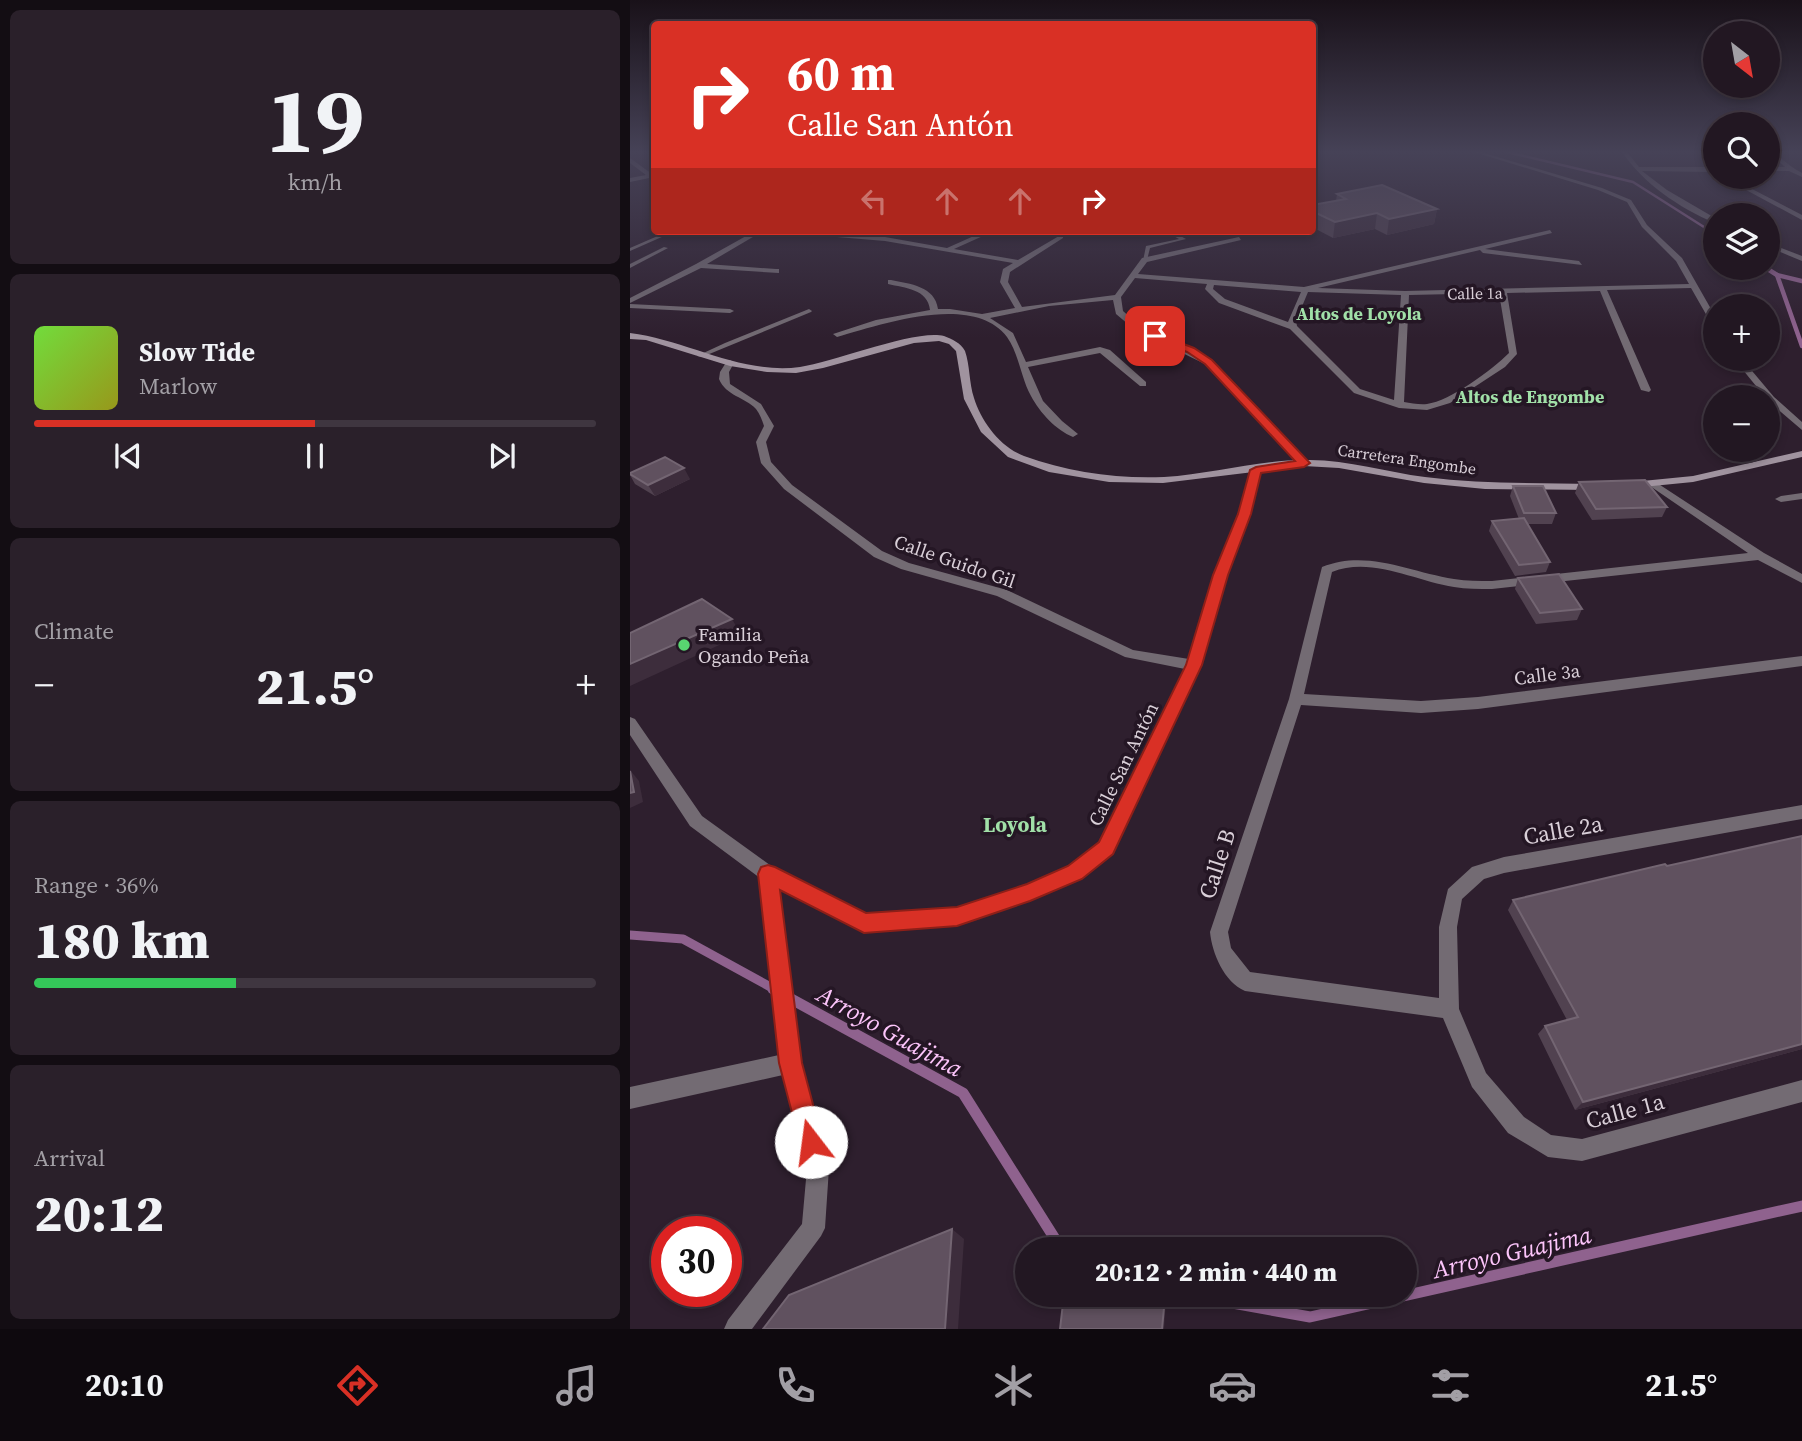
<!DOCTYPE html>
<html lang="en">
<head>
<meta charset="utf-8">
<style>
	body { margin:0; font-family:"Source Serif 4",serif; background:#2a202a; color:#f1f3f6; height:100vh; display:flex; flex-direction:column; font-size:26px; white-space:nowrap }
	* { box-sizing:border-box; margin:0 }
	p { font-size:23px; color:#a29fa5 }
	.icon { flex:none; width:38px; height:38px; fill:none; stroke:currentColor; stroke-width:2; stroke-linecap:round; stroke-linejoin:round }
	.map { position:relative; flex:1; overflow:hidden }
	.sheet { display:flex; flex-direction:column; gap:10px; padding:10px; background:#130d13; width:630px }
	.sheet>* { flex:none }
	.top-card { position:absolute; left:21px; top:21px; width:665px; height:214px; border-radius:7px; box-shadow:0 4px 10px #0003,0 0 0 2px #3f3640; background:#d93025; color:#fff; overflow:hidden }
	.needle { width:46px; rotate:149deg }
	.controls { position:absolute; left:1073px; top:21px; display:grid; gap:14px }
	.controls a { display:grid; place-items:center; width:77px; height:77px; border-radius:50%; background:#221722; box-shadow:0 4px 10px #0003,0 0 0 2px #3f3640; font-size:35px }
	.speed { position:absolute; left:21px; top:1216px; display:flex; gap:14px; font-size:35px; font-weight:700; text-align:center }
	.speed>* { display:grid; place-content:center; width:91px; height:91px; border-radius:50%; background:#221722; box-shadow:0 4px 10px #0003,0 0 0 2px #3f3640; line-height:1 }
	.speed .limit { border:10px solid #d22; background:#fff; color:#111 }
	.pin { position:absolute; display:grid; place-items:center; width:60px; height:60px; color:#fff; margin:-30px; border-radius:14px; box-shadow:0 4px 10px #0006 }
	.me { position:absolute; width:77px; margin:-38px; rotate:345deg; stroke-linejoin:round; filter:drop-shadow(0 0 5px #0008) }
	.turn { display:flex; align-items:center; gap:24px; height:147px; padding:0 21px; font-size:32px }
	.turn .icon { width:91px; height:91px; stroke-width:2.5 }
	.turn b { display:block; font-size:49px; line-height:60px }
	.lanes { display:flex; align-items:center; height:66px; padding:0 21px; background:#0003; justify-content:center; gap:35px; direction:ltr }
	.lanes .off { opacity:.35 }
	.big { font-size:52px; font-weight:800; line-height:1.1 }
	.sheet .card { flex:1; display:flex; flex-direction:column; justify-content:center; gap:10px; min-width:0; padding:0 24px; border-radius:10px; background:#2a202a }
	.sheet .dial { align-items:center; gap:0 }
	.dial b { font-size:91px; line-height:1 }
	.song { display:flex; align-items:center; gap:21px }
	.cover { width:84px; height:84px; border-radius:10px; background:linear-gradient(135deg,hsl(100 70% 55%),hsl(60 70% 35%)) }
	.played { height:7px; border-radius:4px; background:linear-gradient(90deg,#d93025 50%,#3f3640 50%) }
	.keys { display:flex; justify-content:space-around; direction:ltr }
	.heat { display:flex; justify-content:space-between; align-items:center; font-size:38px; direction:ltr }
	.charge { height:10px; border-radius:5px; background:linear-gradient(90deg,#34c759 36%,#3f3640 0) }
	.trip { position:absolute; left:385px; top:1237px; width:402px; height:70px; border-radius:35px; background:#221722; box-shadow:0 4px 10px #0003,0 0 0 2px #3f3640; font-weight:800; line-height:70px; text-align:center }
	.tab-bar { display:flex; height:112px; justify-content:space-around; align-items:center; background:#0e090e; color:#a29fa5 }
	.tab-bar .icon { width:49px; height:49px }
	.tab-bar .selected { color:#d93025 }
	.tab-bar b { font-size:32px; color:#f1f3f6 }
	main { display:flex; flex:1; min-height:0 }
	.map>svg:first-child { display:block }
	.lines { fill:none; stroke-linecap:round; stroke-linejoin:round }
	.stream-far3 { stroke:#8f628e; stroke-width:2.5 }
	.stream-far2 { stroke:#8f628e; stroke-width:4.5 }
	.stream-far1 { stroke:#8f628e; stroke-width:9 }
	.stream { stroke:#8f628e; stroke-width:11 }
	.lane { fill:#736b73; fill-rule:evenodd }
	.street { fill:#736b73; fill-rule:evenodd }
	.secondary { fill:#a0939f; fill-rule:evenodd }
	.wall { fill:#514250 }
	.shaded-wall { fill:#3d2d3c }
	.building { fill:#60515f; stroke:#736572; stroke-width:2 }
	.route { fill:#d93025; stroke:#8d1f18; stroke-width:2 }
	.poi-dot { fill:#58d570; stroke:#241624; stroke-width:2.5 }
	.labels { text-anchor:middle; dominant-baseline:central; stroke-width:7; stroke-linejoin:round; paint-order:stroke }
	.far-street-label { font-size:16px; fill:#d9cfd8; stroke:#241624 }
	.far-neighbourhood-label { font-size:18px; font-weight:bold; fill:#a1e0a8; stroke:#241624 }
	.street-label { font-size:19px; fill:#d9cfd8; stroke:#241624 }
	.poi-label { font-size:19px; fill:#d9cfd8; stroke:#241624; text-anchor:start }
	.neighbourhood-label { font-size:21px; font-weight:bold; fill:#a1e0a8; stroke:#241624 }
	.near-street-label { font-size:23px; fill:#d9cfd8; stroke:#241624 }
	.near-water-label { font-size:24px; font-style:italic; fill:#fdc5fb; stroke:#241624 }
</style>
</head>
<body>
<main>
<section class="sheet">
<div class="card dial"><b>19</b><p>km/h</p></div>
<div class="card">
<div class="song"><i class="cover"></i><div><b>Slow Tide</b><p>Marlow</p></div></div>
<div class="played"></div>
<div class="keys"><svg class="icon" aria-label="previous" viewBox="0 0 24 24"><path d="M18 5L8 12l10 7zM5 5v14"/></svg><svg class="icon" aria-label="pause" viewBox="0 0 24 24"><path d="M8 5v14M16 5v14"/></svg><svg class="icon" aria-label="next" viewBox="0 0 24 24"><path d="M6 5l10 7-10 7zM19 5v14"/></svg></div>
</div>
<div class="card"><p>Climate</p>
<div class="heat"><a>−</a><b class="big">21.5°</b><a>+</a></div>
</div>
<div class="card"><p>Range · 36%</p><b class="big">180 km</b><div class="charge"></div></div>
<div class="card"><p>Arrival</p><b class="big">20:12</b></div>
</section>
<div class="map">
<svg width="1172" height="1329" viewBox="0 0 1172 1329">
	<rect width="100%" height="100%" fill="#2e1f2e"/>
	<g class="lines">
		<polyline class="stream-far3" points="877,152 1003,182 1085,234"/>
		<g class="stream-far2">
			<polyline points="1136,268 1147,275 1172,346"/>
			<polyline points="1147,275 1172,281"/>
		</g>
		<polyline class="stream-far1" points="0,935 53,939 146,990"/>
		<g class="stream">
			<polyline points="143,989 333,1093 432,1250"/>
			<polyline points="558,1295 680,1317 1172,1206"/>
		</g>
		<g class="lane">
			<polygon points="535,231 541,231 556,239 520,248 517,260 513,261 516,246 549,239"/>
			<polygon points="30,235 34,236 0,251 0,248"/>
			<polygon points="34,247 38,248 0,268 0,264"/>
			<polygon points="179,309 182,311 181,312 72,357 67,356 95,343"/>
		</g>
		<g class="street">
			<path d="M844,152h7l121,36 29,12 16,25 35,33 33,58v9l-4,-2 -20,-35 -84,2 44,100 -2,2 -8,-2 -41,-99 -93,2 10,61 -12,13 -55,36 -23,7 -28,-2 -45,-15 -64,-64 -71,-26 -14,-14 2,-5 -72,-6 -14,19 2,14 18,16 70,33 98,103 -1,2h-8l-95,-101 -70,-34 -19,-16 -3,-14 -64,6 -59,12 23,15 13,29 74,-15 10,3 36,32v4h-6l-40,-33 -72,14 15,34 19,20 16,13 -5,3c-17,-7 -33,-24 -42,-41 -10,-18 -12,-42 -24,-59 -34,-45 -127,-12 -170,0l-4,-3 43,-14 54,-10c-2,-21 -25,-22 -42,-26v-4h3c19,4 44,6 47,29h12l32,5 33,-6 -15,-26 3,-13 10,-6 -128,-22 -120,-10 120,6 62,11 38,-17h9l-40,18 64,11 41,-24h4v2l-53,34 -2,10 14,25 93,-12 27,-37 97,-21 2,3 -94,22 -9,12 166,13 246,-57 2,3 -67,16 94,12 3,4 -99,-12 -3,-3 -162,38 87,3 284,-7 -13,-23 -34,-34 -15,-25 -29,-12zM584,285l87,7 -13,30 -63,-23 -12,-10zM678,292l93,3 -7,105 -34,-11 -63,-63 -1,-5zM869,293l10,60c-17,17 -59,48 -82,51 -7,1 -16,-1 -23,-2l5,-107z"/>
			<path d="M992,152h5l12,15h72l-10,-15h5l9,13v7l-73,-1 25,19 48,28v5c-36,-15 -72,-40 -93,-71z"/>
			<path d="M1138,152h5c10,8 19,16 29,21v4l-13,-6h-21v-4h17z"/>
			<polygon points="0,158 22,174 24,173 24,177 0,182 0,178 16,175 0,163"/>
			<polygon points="1092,177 1099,177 1172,215 1172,220"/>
			<polygon points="125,231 133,231 77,264 146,269 149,269 149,273 71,268 0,303 0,298 66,264"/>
			<polygon points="1138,243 1172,256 1172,261 1138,247"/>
			<polygon points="0,304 100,309 104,311 100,313 0,308"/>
			<polygon points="1104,359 1112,359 1144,397 1172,422 1172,430 1138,401 1138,397 1135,397"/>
			<path d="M100,360l4,3 -5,9 1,12 31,20 13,22 -8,16 5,20 21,23 90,66 27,12 98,27 126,60 56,9 25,-84 25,-61 12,-44 5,-3 5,3 -10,44 -25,61 -25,90 -89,188 -31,25 -45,20 -79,28 -93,6 -85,-44 21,175 29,105 -4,60 -4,8 -69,93h-28l4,-9 74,-96 5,-56 -24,-93 -153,34v-22l149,-32 -19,-177 -70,-52 -60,-91v-18l5,2 67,97 72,52 91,46 92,-6 69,-23 43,-19 31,-23 85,-174 -60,-12 -128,-61 -96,-27 -27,-12 -90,-68 -23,-26 -5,-21 8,-16c-2,-6 -4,-12 -8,-17 -11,-12 -30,-13 -37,-30l1,-7 7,-11z"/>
			<path d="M1024,481l110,72 38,21v9l-44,-23 -266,29c-13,0 -26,0 -38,-2 -39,-6 -83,-31 -122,-15l-28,122 117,7 57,-4 324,-41v10l-324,43 -57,4 -120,-8 -73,227 3,16 19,24 189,26v-71l9,-38 24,-22 32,-10 298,-52v14l-298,54 -20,6 -22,20 -5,28 2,82 27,64 38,44 27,18 31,4 220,-59v22l-220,59 -34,-4 -40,-24 -36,-46 -29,-69 -198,-27c-21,-9 -33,-38 -35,-59l79,-233 33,-132c45,-18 87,5 132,12 13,2 25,2 38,2l256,-28 -98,-67v-4z"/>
			<polygon points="1172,493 1172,499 1151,502 1145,499 1151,496"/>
		</g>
		<g class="secondary">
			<path d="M0,333c57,7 111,42 170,34 35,-5 115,-38 144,-31 8,3 17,7 21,15 5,14 4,32 9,47 7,23 26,49 50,58 44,16 92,23 140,21 47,-3 94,-17 141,-17 41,-1 80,12 120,17 56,7 113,6 169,7l6,3 -6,3 -109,-1 -61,-6 -85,-15 -35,-2 -141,17 -54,-1 -60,-10 -41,-15 -27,-25 -17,-33 -8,-48 -7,-7 -10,-3 -25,2 -91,25 -27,5 -29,-1 -37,-6 -84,-26 -16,-1z"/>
			<polygon points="1172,451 1172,457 1063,482 1002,488 997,485 1002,482 1063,476"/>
		</g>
	</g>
	<g class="wall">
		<polygon points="707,194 807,209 804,224 757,235 745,229 703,238 682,227 682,205 706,201"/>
		<polygon points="0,473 60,479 25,496 5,484 0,475"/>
		<polygon points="949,482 1037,507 1032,517 962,520 945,493"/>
		<polygon points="883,486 926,513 922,524 897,524 920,562 916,572 885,576 859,531 862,521 889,519 880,496"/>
		<polygon points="888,578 952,609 947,620 906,624 885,589"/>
		<polygon points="1172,836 1172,1049 945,1110 908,1034 915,1026 937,1020 878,910 883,900"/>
	</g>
	<g class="shaded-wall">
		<polygon points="807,209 804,224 757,235 759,219"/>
		<polygon points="747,213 745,229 703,238 705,222"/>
		<polygon points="54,468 60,479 25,496 18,485"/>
		<polygon points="102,619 111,635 0,686 0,664"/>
		<polygon points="0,770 9,781 13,802 0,808"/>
		<polygon points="1172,1044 1172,1049 945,1110 953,1102"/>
		<polygon points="322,1229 334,1239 328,1329 315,1329"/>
		<polygon points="535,1297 536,1301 534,1329 532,1329"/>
	</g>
	<g class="building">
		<polygon points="752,185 807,209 759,219 747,213 705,222 682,211 682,205 716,199 707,194"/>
		<polygon points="35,457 54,468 18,485 0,474 0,473"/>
		<polygon points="1015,480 1037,507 966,509 949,482"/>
		<polygon points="883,486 913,486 926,513 894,513"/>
		<polygon points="894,518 920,562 889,565 862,521"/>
		<polygon points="929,574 952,609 910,613 888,578"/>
		<polygon points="72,599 102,619 0,664 0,633"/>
		<polygon points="0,771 4,792 0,793"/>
		<polygon points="1172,836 1172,1044 953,1102 915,1026 948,1017 883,900 1035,864 1037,866"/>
		<polygon points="322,1229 315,1329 133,1329 159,1295"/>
		<polygon points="434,1295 477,1295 535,1297 532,1329 430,1329"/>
	</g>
	<linearGradient id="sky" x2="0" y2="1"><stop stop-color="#191119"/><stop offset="0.45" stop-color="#464257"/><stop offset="1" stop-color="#464257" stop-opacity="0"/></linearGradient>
	<rect width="1172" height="338" fill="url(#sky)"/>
	<polygon class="route" points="525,333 564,348 582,360 680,463 674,467 631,473 621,514 598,575 572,665 483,854 452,879 400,901 327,926 234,933 150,890 172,1063 193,1142 190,1151 181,1154 172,1151 149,1063 128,874 131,867 138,865 145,867 236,913 327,907 397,884 438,866 469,842 556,665 583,575 608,514 620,470 626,467 665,461 575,364 557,352 521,338 520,336"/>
	<circle class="poi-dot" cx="54" cy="645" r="7"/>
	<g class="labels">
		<g class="far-street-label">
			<text transform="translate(845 293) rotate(-1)">Calle 1a</text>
			<text transform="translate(777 459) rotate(8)">Carretera Engombe</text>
		</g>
		<g class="far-neighbourhood-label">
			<text x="729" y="313">Altos de Loyola</text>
			<text x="900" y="396">Altos de Engombe</text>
		</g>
		<g class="street-label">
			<text transform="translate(325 561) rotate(19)">Calle Guido Gil</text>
			<text transform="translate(917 674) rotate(-7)">Calle 3a</text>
			<text transform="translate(493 764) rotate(-64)">Calle San Antón</text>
		</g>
		<g class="poi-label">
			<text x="68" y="634">Familia<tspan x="68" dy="22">Ogando Peña</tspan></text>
		</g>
		<g class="neighbourhood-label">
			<text x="385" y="824">Loyola</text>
		</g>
		<g class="near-street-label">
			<text transform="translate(933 830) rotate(-10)">Calle 2a</text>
			<text transform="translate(587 864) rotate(-72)">Calle B</text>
			<text transform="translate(995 1111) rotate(-15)">Calle 1a</text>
		</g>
		<g class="near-water-label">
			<text transform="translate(260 1031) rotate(29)">Arroyo Guajima</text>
			<text transform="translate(882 1252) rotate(-13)">Arroyo Guajima</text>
		</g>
	</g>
</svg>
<div class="controls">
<a><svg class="needle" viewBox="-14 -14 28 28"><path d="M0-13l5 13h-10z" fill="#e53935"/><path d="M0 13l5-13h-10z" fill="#a29fa5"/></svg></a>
<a><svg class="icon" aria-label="search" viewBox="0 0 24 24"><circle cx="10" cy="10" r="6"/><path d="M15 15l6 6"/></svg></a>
<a><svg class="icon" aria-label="layers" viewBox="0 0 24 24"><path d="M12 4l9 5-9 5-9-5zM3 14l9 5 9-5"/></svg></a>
<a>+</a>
<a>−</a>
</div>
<div class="speed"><div class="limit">30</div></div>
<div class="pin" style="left:525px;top:336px;background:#d93025"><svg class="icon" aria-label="arrive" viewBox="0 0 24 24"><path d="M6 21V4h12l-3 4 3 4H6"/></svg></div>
<svg class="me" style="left:181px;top:1142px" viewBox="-20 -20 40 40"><circle r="19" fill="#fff"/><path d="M0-13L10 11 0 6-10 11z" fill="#d93025"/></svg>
<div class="trip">20:12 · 2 min · 440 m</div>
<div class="top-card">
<div class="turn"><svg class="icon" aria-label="right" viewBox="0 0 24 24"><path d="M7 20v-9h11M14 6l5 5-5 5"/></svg><div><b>60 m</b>Calle San Antón</div></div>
<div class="lanes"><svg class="icon off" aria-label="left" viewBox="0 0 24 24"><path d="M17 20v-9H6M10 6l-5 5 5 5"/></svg><svg class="icon off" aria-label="ahead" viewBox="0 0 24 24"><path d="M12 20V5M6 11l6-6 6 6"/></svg><svg class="icon off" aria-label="ahead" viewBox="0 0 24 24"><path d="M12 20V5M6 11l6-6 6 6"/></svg><svg class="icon" aria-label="right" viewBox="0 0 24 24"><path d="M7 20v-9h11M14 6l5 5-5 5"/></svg></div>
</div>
</div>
</main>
<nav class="tab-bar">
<b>20:10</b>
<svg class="icon selected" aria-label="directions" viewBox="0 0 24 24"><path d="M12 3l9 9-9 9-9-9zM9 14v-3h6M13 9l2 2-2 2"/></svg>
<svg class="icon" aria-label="music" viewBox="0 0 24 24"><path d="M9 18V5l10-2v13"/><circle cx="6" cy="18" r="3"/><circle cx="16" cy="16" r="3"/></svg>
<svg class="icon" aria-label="phone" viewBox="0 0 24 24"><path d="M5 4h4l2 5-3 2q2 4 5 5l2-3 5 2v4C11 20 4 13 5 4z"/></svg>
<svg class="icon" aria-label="climate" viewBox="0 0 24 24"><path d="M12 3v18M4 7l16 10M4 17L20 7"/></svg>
<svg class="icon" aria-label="car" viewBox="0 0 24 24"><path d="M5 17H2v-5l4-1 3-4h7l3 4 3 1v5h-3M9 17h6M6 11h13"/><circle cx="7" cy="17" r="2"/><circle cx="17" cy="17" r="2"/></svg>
<svg class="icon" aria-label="filters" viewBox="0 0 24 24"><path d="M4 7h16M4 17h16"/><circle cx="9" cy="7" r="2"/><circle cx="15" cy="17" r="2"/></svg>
<b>21.5°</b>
</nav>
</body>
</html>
